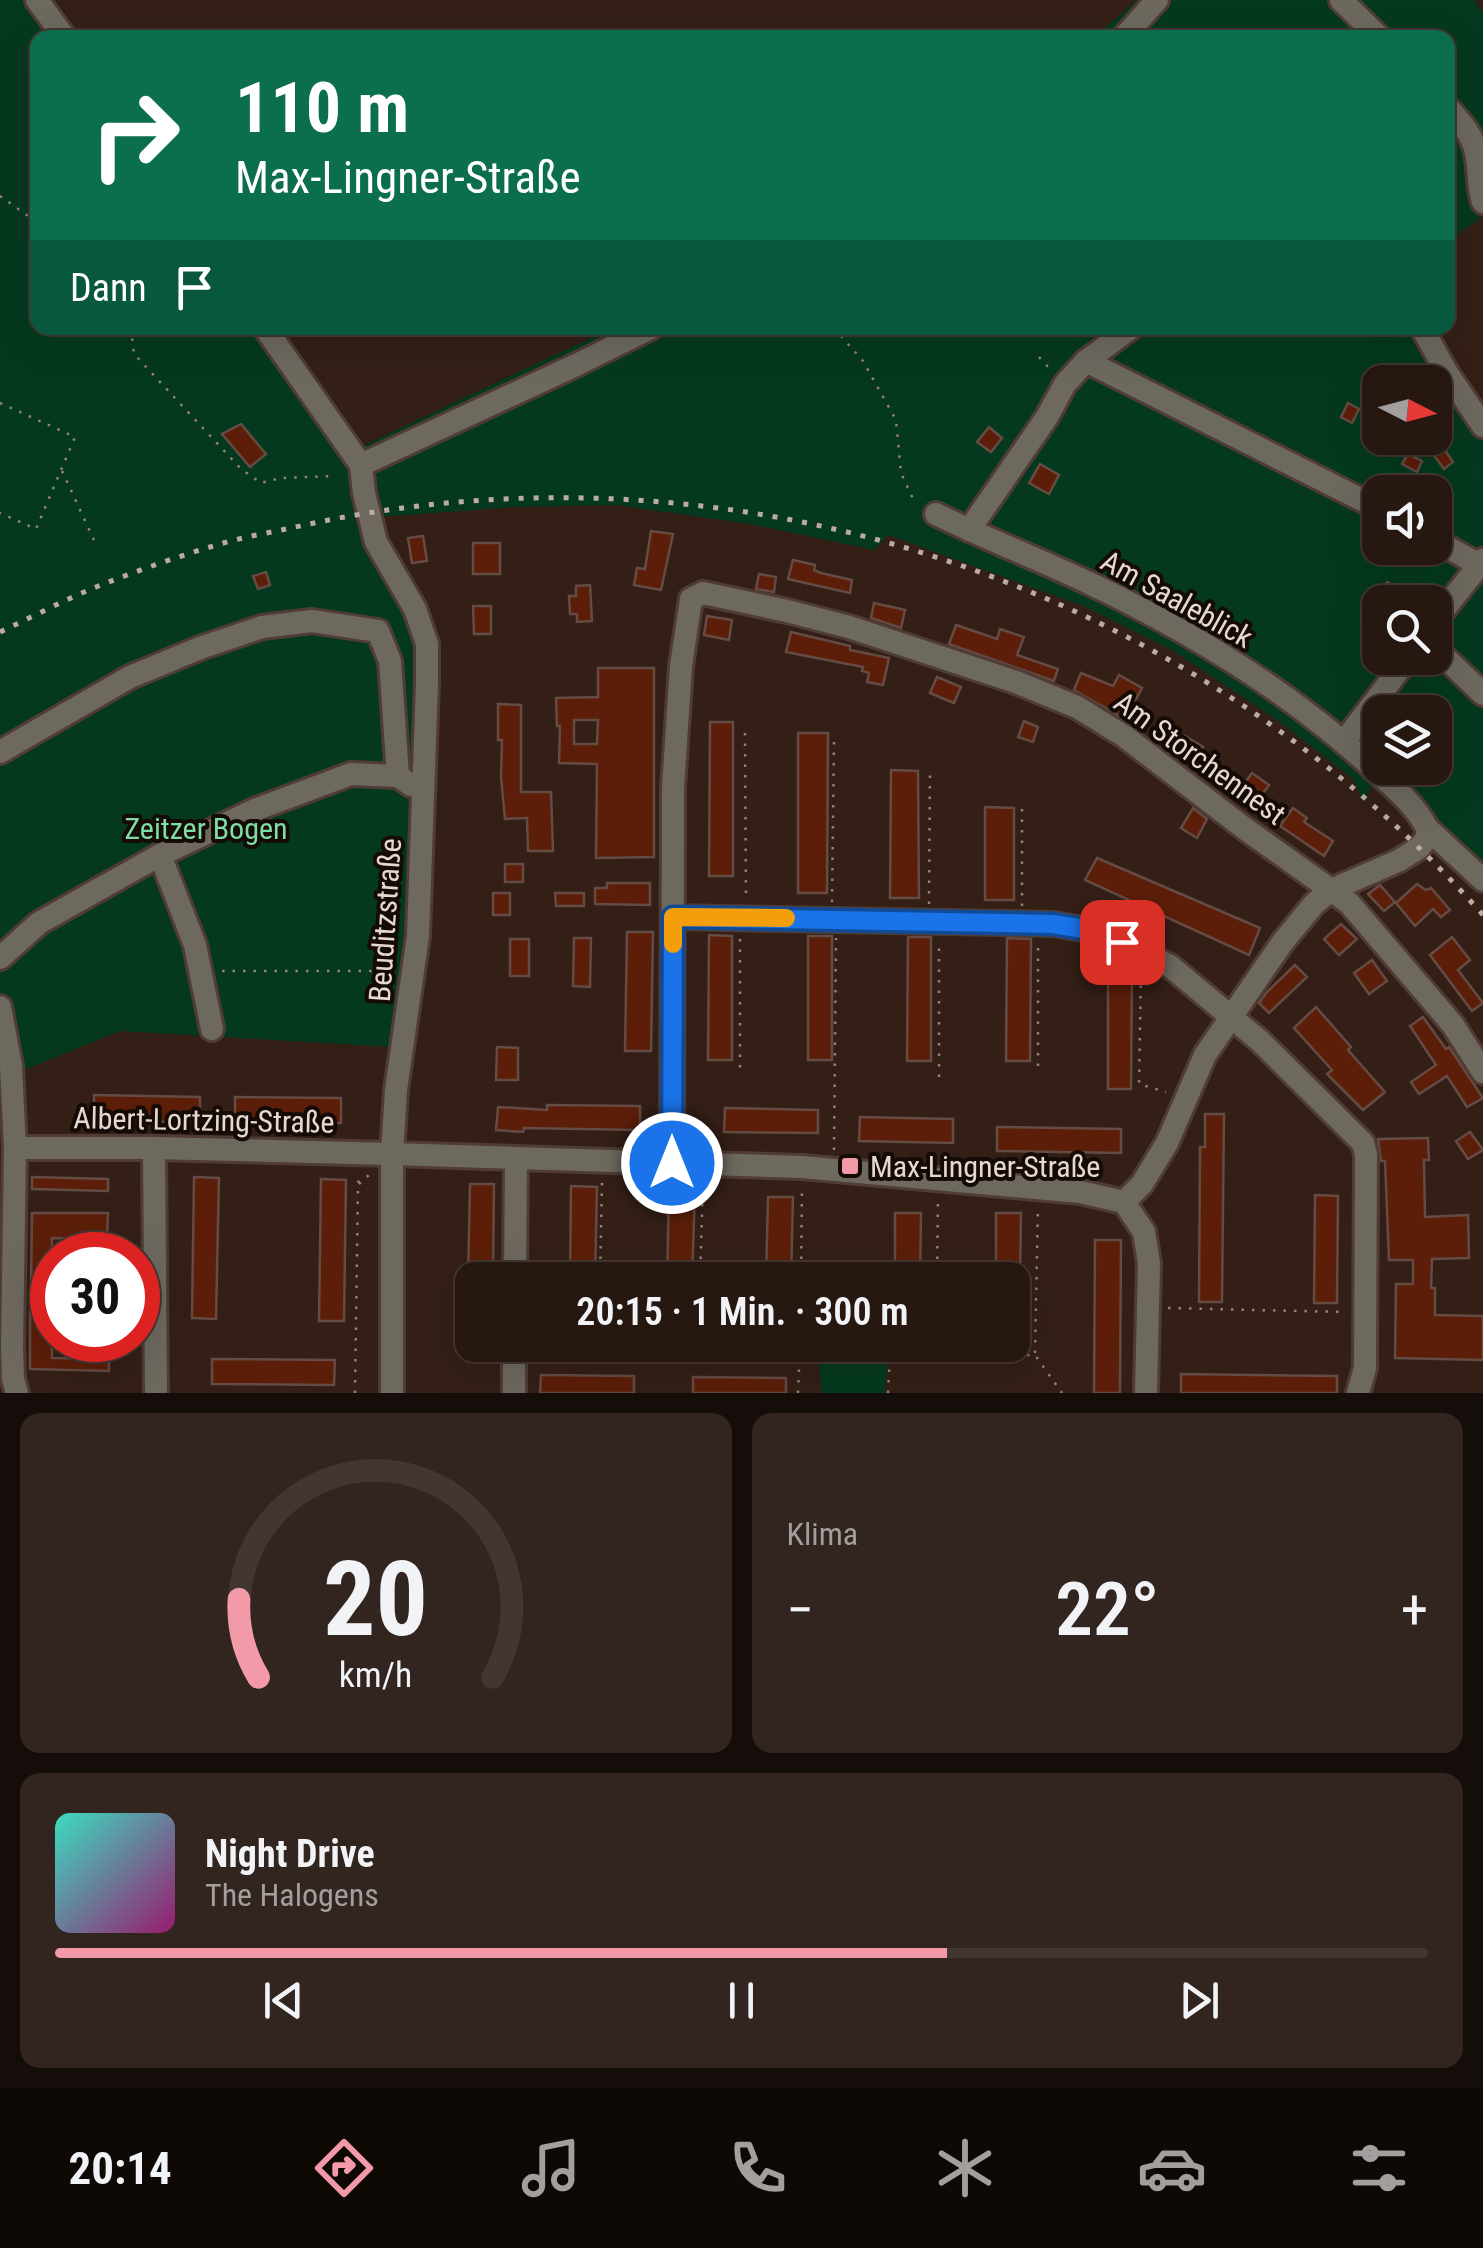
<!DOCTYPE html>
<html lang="de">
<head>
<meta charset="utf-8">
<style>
	body { margin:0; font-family:"Roboto Condensed",sans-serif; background:#32241e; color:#f1f3f6; height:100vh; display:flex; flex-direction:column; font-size:38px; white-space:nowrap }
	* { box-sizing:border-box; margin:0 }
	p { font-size:32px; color:#a49f9f }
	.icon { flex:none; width:55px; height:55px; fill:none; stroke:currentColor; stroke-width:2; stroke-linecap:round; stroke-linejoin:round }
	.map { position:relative; height:1393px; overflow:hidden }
	.panel { display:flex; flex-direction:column; gap:20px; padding:20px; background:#150d09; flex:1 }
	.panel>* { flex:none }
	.hud { position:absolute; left:30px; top:30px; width:1425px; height:305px; border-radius:20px; box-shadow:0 10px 40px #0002,0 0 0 2px #423630; background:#0b6e4f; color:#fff; overflow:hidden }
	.needle { width:65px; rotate:96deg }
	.fabs { position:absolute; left:1362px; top:365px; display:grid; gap:20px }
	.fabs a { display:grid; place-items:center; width:90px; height:90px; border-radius:20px; background:#261710; box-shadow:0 10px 40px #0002,0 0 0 2px #423630; font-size:50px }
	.speed { position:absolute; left:30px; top:1232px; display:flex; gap:20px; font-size:50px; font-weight:700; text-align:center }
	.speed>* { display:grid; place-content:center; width:130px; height:130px; border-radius:50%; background:#261710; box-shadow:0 10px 40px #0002,0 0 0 2px #423630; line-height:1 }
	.speed .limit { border:15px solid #d22; background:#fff; color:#111 }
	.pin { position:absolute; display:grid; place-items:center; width:85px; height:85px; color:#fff; margin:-42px; border-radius:20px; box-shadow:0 5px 15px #0006 }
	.me { position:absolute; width:110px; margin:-55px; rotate:0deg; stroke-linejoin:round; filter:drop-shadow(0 0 8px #0008) }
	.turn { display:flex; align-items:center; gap:35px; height:210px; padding:0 40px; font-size:45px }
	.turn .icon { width:130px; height:130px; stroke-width:2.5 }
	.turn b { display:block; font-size:70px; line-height:85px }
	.then { display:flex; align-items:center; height:95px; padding:0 40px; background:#0003; gap:20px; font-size:38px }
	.big { font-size:75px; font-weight:600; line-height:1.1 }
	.panel .widget { flex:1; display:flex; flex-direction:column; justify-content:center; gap:15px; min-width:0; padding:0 35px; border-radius:20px; background:#32241e }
	.panel .dial { align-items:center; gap:0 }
	.dial svg { height:260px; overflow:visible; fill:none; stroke:#423630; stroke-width:7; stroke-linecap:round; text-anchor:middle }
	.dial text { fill:#f1f3f6; stroke:none }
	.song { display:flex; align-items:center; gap:30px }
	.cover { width:120px; height:120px; border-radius:15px; background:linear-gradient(135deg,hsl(170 70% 55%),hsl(320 70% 35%)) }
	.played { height:10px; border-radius:5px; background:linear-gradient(90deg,#f39aa9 65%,#423630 65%) }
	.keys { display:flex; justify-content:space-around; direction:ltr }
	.heat { display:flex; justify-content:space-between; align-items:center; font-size:55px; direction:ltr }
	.panel .tiles { flex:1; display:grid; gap:20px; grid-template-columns:1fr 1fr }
	.widget:last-child { grid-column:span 2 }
	.trip { position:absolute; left:455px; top:1262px; width:575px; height:100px; border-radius:20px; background:#261710; box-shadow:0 10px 40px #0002,0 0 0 2px #423630; font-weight:600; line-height:100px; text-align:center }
	.tab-bar { display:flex; height:160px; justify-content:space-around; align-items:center; background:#0f0906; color:#a49f9f }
	.tab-bar .icon { width:70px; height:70px }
	.tab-bar .selected { color:#f39aa9 }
	.tab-bar b { font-size:45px; color:#f1f3f6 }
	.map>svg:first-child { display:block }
	.green { fill:#05391f; fill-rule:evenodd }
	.building { fill:#5c1e09; stroke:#644b43; stroke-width:2.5; fill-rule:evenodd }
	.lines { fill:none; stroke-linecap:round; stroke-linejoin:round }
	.minor-casing { stroke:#503c34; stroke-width:28 }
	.path { stroke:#93827b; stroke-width:2.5; stroke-dasharray:2.5 8; stroke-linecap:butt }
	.minor { stroke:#6e695f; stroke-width:22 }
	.rail { stroke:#bbaba4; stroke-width:5; stroke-dasharray:5 10; stroke-linecap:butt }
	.route-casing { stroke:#114b97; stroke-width:25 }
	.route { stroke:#1a73e8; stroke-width:18 }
	.slow { stroke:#f59e0b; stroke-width:18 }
	.poi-dot { fill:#f39aa9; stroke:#140b07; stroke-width:4 }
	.labels { text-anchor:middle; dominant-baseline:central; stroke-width:8; stroke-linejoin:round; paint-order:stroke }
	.street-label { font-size:30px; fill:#e6d7d1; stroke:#140b07 }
	.park-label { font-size:30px; fill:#7edea1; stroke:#140b07 }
	.poi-label { font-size:30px; fill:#e6d7d1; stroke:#140b07; text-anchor:start }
</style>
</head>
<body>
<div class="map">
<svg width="1483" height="1393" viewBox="0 0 1483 1393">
	<rect width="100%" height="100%" fill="#331f16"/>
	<g class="green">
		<path d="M0,0h26l29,37 -17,1v290h222l88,125 264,-125h803l68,113v450l-92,-96 -17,-13 -11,20 -10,-23 -76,-59 -105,-70 -86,-43 -198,-72 -14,15 -124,-26 -134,-19 -102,2 -136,10 -23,5 21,30 41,92 -8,327 -16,76 -273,-16 -120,49zM1380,382h55v56h-55zM1380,492h55v56h-55zM1380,602h55v56h-55zM1380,712h55v56h-55z"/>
		<polygon points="1137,0 1474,0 1483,13 1483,173 1465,184 1480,218 1448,242 1448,38 1093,38"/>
		<polygon points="817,1349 888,1356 885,1393 822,1393"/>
	</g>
	<g class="building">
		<polygon points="1348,403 1359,409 1352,423 1341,417"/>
		<polygon points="241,424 266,454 250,467 222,434"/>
		<polygon points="989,427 1002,438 991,452 977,442"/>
		<polygon points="1440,443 1453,462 1444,469 1430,450"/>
		<polygon points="1408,454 1422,461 1417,472 1402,464"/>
		<polygon points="1040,464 1059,475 1049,494 1029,483"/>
		<polygon points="651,531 673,534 661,590 634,585 637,568 645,569"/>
		<polygon points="423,536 427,561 412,563 408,538"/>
		<rect x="473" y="543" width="27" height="31"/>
		<polygon points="793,560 815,565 814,570 821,573 852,580 850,593 788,579"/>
		<polygon points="266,572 270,585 258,589 253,576"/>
		<polygon points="759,574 776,577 774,592 756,589"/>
		<polygon points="1387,582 1405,591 1399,602 1381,595"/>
		<polygon points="590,585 592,621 577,622 577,614 570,614 569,596 576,596 576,586"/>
		<polygon points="874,603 905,610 901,628 871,618"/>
		<polygon points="473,606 491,606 491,634 474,634"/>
		<polygon points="707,616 732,620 729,640 704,635"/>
		<polygon points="956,625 997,639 1000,629 1024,637 1017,655 1058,669 1054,681 949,644"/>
		<polygon points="791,632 850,646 850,650 889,658 883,685 867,682 869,673 862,671 863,667 786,652"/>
		<path d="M598,668h56v189l-58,1 1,-94 -38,-1 1,-37h-3l-1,-28 42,-1zM574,720h24l-1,24h-23z"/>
		<polygon points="1081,673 1113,686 1119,675 1142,688 1125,719 1074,690"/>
		<polygon points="937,677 961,687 954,703 930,693"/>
		<polygon points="498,704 521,705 521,792 551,792 553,851 528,851 527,818 505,819 501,777 502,740 498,740"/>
		<polygon points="1024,721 1038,727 1033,742 1018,737"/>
		<polygon points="710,722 733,722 733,876 709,876"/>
		<polygon points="798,733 828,733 827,893 798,893"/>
		<polygon points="1185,736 1203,747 1192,764 1174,753"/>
		<polygon points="891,770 918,771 919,898 890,898"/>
		<polygon points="1252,773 1269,785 1254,806 1237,794"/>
		<polygon points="985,807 1014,808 1014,900 985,900"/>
		<polygon points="1193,808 1207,819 1197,838 1181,828"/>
		<polygon points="1293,808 1307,818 1304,822 1333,841 1324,856 1280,826"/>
		<polygon points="1097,858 1260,928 1249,955 1085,880"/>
		<rect x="505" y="864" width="18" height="18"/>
		<polygon points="607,883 650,883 650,905 595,904 595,888 607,888"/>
		<polygon points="1417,884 1426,890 1431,888 1450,910 1441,917 1433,909 1415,926 1396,903"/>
		<polygon points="1380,885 1395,902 1384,911 1368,894"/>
		<rect x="493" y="893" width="17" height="22"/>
		<polygon points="555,893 584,893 584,906 556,906"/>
		<polygon points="1341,924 1357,939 1339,955 1324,939"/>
		<polygon points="627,932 653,932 651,1051 625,1051"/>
		<polygon points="709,935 732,936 732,1060 708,1060"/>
		<rect x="808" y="936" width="24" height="124"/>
		<polygon points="908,937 931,937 931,1061 907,1061"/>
		<polygon points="1452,937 1470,960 1458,970 1483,1003 1472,1011 1430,955"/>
		<polygon points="574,938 591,938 590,987 573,986"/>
		<polygon points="1007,938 1031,939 1030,1061 1006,1061"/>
		<rect x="510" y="939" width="19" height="37"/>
		<polygon points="1372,960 1387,981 1369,994 1354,973"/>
		<polygon points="1108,965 1132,965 1131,1089 1108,1089"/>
		<polygon points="1295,965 1307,977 1269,1013 1259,1003 1267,992"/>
		<polygon points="1316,1007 1351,1047 1348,1050 1385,1092 1363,1110 1327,1074 1332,1070 1294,1028"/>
		<polygon points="1423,1017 1446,1049 1449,1047 1483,1098 1467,1107 1447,1076 1419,1094 1411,1082 1436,1065 1410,1026"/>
		<polygon points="497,1047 518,1048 518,1080 496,1080"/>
		<polygon points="94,1095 200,1097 200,1122 94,1121"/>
		<polygon points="235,1097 341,1098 341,1123 235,1122"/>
		<polygon points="547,1105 640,1106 640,1130 524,1128 523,1132 496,1130 498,1107 547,1110"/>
		<polygon points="725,1108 818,1110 818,1133 724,1132"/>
		<polygon points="1205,1114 1224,1114 1222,1302 1199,1302 1200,1147 1205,1147"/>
		<polygon points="860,1117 953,1119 953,1143 859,1141"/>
		<polygon points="997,1127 1121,1129 1121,1153 997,1151"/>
		<polygon points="1470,1132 1483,1150 1468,1159 1456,1141"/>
		<polygon points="1428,1138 1429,1160 1424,1160 1425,1217 1468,1215 1469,1258 1432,1259 1431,1288 1435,1288 1435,1315 1483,1316 1483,1360 1395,1358 1396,1284 1413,1284 1413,1260 1389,1260 1385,1161 1381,1161 1378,1139"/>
		<polygon points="32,1177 108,1179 108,1191 32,1189"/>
		<polygon points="194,1177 219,1178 216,1319 192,1318"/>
		<polygon points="321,1179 346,1180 344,1321 319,1321"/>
		<polygon points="470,1184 494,1184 493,1280 468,1280"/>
		<polygon points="571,1186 597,1187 595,1280 570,1280"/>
		<polygon points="669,1191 695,1191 692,1280 667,1280"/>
		<polygon points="1315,1195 1338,1196 1337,1303 1314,1303"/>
		<polygon points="768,1197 793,1197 791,1280 766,1280"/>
		<polygon points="32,1213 108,1213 107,1239 52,1238 52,1285 31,1285"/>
		<polygon points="895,1213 921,1213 920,1280 895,1280"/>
		<polygon points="996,1213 1021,1213 1020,1280 996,1280"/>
		<polygon points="1095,1240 1121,1240 1120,1393 1094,1393"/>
		<polygon points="30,1311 52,1312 52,1358 109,1359 109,1371 30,1369"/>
		<rect x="467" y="1345" width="25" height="16"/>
		<polygon points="212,1359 335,1360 334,1385 212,1384"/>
		<polygon points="1181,1374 1337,1376 1337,1393 1181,1393"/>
		<polygon points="541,1375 634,1376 634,1393 540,1393"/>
		<polygon points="693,1377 786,1378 786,1393 693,1393"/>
	</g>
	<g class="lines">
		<defs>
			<g id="minor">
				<polyline points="37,0 65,38"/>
				<polyline points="1341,0 1380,38"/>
				<polyline points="1123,38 1157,0"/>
				<path d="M1448,108c9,10 20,21 25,35 8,18 3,40 10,59"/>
				<polyline points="265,328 361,465 364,493 376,542 415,609 427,644 427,683 418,936 396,1090 392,1154 392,1393"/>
				<polyline points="1422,328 1447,373 1483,426"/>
				<polyline points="1086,361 1380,509"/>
				<polyline points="361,465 576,365 651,328"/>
				<path d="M936,514c50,25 103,45 153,69 99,47 195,105 276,178 22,21 48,40 62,67l56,52"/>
				<polyline points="969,530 1047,417 1065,384 1086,361 1131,328"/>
				<polyline points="1435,540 1479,565"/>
				<polyline points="1435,621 1483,560"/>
				<polyline points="1435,648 1483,694"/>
				<polyline points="1344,742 1408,658"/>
				<polyline points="0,752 130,677 200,648 262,627 312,621 378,631 390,661 398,776"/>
				<polyline points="160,855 195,945 212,1029"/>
				<polyline points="673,917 1053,924 1102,932 1170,966 1260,1041 1363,1143 1366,1154 1365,1368 1358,1393"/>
				<polyline points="0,958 39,923 160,855 257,809 351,774 398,776 411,785"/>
				<polyline points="0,1007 11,1066 15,1148 12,1347 13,1379 17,1393"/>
				<polyline points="15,1148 154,1148 392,1154 802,1167 1080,1192 1124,1202 1144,1232 1149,1263 1146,1393"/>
				<polyline points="154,1148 156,1393"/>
				<polyline points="672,1163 673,788 681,666 691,599 703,593 787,611 849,627 1016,682 1077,707 1124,736 1244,828 1349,903 1453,1025 1483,1072"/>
				<polyline points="1124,1202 1142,1184 1167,1143 1205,1055 1282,943 1314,904 1331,890 1398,861 1419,848 1427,838 1427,828"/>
				<polyline points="515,1280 516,1158"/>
				<polyline points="514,1345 514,1393"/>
			</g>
		</defs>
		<use href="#minor" class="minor-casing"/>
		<g class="path">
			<polyline points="0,196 38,223"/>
			<polyline points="131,328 134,354 241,469 261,483 281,478 335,476"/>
			<polyline points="834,328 863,361 896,420 901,473 914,501 917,503"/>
			<polyline points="1039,357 1050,369"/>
			<polyline points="0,403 75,437 36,529 0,513"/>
			<polyline points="62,471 94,540"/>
			<polyline points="745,733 746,901"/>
			<polyline points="832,902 834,741"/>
			<polyline points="929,904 930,769"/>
			<polyline points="1022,906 1022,802"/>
			<polyline points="740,939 740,1073"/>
			<polyline points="222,971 394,971"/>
			<polyline points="1141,975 1139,1084 1166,1092"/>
			<polyline points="1038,1066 1038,943"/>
			<polyline points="939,1077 939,943"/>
			<polyline points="834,1150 836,938"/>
			<polyline points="359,1184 371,1173"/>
			<polyline points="600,1280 602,1182"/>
			<polyline points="700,1280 703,1182"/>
			<polyline points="801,1280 802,1187"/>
			<polyline points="937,1280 938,1197"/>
			<polyline points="1168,1308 1345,1312"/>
			<polyline points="807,1345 890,1354 1035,1355 1062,1393"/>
			<polyline points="1035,1353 1038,1206"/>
			<polyline points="935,1354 936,1345"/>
			<polyline points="355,1393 358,1185 360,1174"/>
			<polyline points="798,1393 800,1345"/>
			<polyline points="888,1393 890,1355"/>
		</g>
		<use href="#minor" class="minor"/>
		<path class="rail" d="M0,632c32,-15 64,-32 96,-45 40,-16 83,-31 124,-43 23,-7 48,-11 71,-16 437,-100 896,52 1192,387"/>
	</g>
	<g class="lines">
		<defs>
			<polyline id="route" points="672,1163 673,917 1053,924 1102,932 1122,942"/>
		</defs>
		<use href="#route" class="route-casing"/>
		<use href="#route" class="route"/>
		<polyline class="slow" points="673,944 673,917 786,918"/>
	</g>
	<rect class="poi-dot" x="840" y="1156" width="20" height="20" rx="5"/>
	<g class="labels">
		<g class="street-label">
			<text transform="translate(1177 599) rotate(29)">Am Saaleblick</text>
			<text transform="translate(1200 758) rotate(36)">Am Storchennest</text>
			<text transform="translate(385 920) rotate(-86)">Beuditzstraße</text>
			<text transform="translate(204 1120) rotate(1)">Albert-Lortzing-Straße</text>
		</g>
		<g class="park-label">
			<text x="206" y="828">Zeitzer Bogen</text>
		</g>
		<g class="poi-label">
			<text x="870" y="1166">Max-Lingner-Straße</text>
		</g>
	</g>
</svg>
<div class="fabs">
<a><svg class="needle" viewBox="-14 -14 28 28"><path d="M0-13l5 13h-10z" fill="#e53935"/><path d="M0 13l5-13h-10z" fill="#a49f9f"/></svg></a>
<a><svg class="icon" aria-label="sound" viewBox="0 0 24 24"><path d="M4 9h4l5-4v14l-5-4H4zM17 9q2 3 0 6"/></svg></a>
<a><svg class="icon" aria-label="search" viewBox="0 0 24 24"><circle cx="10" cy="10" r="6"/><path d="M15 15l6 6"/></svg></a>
<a><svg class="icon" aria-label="layers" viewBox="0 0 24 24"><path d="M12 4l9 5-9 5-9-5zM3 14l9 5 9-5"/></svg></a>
</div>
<div class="speed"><div class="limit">30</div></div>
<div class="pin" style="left:1122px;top:942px;background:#d93025"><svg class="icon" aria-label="arrive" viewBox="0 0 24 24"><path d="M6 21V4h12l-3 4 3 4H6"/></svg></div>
<svg class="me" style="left:672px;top:1163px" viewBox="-20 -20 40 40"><circle r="17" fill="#1a73e8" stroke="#fff" stroke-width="3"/><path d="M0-11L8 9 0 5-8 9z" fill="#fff"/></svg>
<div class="trip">20:15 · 1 Min. · 300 m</div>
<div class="hud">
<div class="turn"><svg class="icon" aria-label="right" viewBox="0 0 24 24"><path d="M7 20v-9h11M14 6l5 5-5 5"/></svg><div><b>110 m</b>Max-Lingner-Straße</div></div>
<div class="then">Dann<svg class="icon" aria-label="arrive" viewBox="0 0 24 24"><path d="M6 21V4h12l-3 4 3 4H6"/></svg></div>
</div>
</div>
<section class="panel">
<div class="tiles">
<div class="widget dial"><svg viewBox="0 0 100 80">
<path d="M14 69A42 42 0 1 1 86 69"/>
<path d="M14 69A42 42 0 0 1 8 45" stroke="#f39aa9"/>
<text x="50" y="56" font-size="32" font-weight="700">20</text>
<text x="50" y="72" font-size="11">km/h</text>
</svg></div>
<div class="widget"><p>Klima</p>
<div class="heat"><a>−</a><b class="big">22°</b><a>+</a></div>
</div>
<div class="widget">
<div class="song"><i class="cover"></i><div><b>Night Drive</b><p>The Halogens</p></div></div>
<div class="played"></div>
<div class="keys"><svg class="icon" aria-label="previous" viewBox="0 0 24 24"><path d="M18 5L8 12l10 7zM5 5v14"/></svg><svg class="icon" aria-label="pause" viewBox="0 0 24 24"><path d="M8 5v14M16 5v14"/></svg><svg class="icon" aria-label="next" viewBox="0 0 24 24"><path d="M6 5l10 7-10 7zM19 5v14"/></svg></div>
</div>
</div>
</section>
<nav class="tab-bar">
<b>20:14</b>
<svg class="icon selected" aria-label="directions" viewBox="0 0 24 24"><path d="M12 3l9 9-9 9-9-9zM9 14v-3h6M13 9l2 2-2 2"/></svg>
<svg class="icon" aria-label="music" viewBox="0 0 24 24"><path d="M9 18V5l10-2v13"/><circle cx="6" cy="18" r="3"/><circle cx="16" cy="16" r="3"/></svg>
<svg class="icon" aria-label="phone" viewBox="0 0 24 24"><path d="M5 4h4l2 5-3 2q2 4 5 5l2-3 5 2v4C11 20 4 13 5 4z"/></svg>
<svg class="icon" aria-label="climate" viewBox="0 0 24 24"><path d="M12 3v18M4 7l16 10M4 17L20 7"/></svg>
<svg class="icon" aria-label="car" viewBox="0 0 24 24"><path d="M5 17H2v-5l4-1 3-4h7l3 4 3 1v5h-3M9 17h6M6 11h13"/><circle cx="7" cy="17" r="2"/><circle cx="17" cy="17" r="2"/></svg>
<svg class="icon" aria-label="filters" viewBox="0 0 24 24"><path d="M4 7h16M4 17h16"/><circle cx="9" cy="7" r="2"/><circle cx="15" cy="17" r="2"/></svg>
</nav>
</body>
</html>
